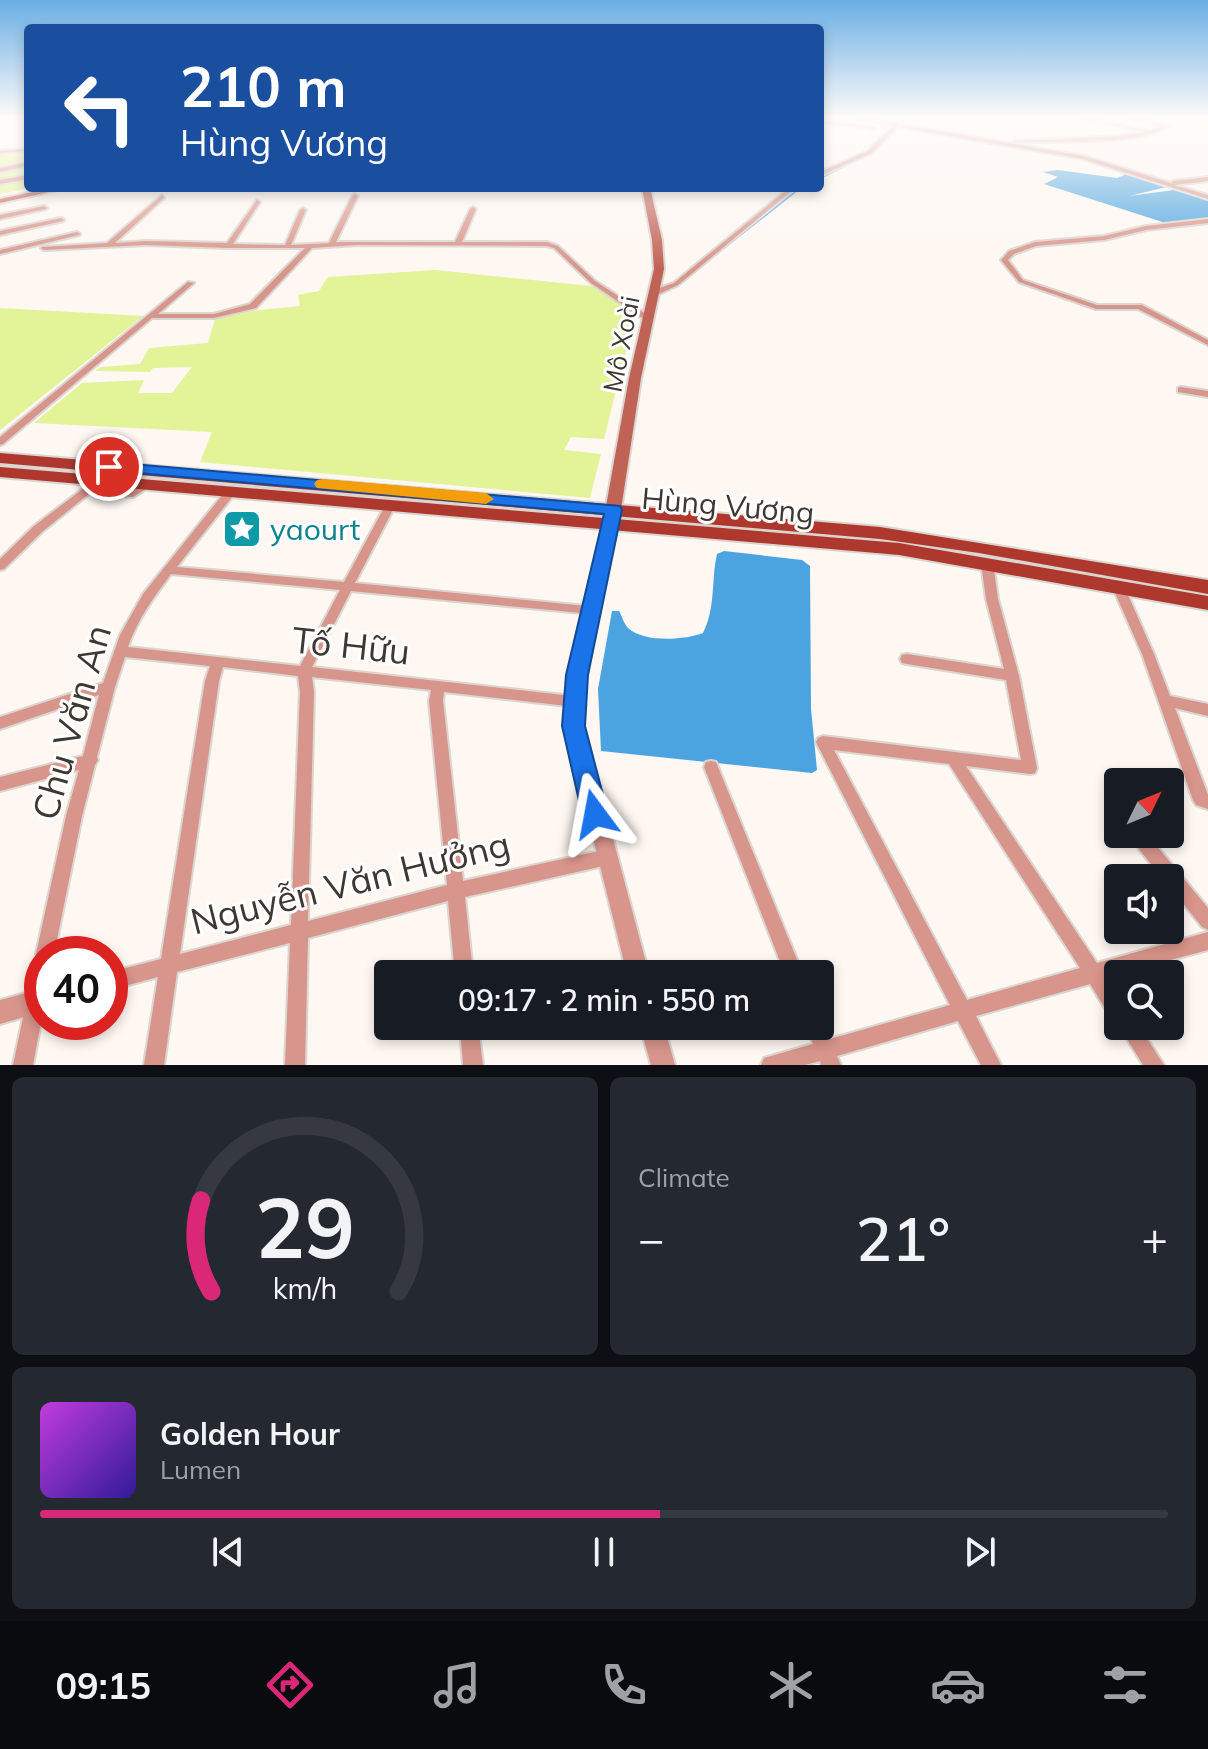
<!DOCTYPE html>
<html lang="en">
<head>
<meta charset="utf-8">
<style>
	body { margin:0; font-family:Mulish,sans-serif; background:#242831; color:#f1f3f6; height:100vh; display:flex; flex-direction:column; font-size:30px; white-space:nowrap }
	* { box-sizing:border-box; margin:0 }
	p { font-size:26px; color:#9ea1a6 }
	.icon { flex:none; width:44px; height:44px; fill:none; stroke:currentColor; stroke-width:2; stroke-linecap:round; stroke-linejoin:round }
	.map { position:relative; height:1065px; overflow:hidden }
	.side { display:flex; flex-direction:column; gap:12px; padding:12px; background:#0d0f14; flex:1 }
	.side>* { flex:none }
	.hud { position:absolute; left:24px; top:24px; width:800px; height:168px; border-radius:8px; box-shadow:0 4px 12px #0003; background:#1a4fa0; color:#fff; overflow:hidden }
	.needle { width:52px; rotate:47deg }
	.fabs { position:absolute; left:1104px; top:768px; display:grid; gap:16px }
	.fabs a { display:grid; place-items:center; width:80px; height:80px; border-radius:8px; background:#171b24; box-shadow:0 4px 12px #0003; font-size:40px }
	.speed { position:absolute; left:24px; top:936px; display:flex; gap:16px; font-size:40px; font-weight:700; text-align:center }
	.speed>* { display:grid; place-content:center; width:104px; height:104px; border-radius:50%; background:#171b24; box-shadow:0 4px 12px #0003; line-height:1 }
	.speed .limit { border:12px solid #d22; background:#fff; color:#111 }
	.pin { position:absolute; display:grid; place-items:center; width:68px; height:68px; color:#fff; margin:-34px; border:4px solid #fff; border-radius:50%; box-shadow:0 2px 8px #0007 }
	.me { position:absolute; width:88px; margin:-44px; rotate:347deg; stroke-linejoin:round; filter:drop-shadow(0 0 6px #0008) }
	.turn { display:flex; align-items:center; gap:28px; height:168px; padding:0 24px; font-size:36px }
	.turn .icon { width:104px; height:104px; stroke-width:2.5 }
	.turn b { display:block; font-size:56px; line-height:68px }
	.big { font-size:60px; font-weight:600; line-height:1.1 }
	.side .card { flex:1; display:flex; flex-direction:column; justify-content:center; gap:12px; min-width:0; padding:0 28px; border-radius:12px; background:#242831 }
	.side .dial { align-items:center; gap:0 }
	.dial svg { height:208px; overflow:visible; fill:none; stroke:#363941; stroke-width:7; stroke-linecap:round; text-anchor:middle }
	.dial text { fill:#f1f3f6; stroke:none }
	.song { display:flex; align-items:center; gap:24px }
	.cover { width:96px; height:96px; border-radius:12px; background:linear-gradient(135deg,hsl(290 70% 55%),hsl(250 70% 35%)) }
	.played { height:8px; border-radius:4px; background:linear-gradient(90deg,#db2777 55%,#363941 55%) }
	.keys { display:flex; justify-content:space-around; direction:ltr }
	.heat { display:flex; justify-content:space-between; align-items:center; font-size:44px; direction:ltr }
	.side .tiles { flex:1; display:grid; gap:12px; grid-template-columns:1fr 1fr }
	.card:last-child { grid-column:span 2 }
	.trip { position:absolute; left:374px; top:960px; width:460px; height:80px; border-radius:8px; background:#171b24; box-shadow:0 4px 12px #0003; font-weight:600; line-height:80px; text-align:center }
	.dock { display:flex; height:128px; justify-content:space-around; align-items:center; background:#090b0e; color:#9ea1a6 }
	.dock .icon { width:56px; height:56px }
	.dock .on { color:#db2777 }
	.dock b { font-size:36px; color:#f1f3f6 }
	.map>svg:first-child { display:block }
	.green { fill:#e2f398 }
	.water { fill:#4ba4e0 }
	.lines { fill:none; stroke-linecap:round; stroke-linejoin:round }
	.stream { stroke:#4ba4e0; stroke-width:2 }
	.minor-casing { stroke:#dbd5cf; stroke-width:4 }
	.tertiary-casing { stroke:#dbd5cf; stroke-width:4 }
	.secondary-casing { stroke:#dbd5cf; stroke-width:4 }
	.primary-casing { stroke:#dbd5cf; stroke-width:4 }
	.minor { fill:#d8958b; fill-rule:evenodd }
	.tertiary { fill:#d8958b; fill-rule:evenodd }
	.secondary { fill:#c16256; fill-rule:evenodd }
	.primary { fill:#ae382e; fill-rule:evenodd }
	.route { fill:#1a73e8; stroke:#114b97; stroke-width:2 }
	.slow { fill:#f59e0b }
	.labels { text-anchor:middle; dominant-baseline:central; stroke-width:6; stroke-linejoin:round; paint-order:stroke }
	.far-street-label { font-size:26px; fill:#3e3832; stroke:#fff }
	.street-label { font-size:30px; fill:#3e3832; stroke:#fff }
	.culture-label { font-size:30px; fill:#0d838f; stroke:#fff; text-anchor:start }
	.near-street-label { font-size:36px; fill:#3e3832; stroke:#fff }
</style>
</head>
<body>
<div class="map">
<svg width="1208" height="1065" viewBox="0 0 1208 1065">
	<rect width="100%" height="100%" fill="#fef7f2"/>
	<g class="green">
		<polygon points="28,153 28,188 31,188 0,194 0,155"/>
		<polygon points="435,270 591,286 635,314 604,439 571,437 564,450 601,454 590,498 200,462 212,432 34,423 82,383 144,380 138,393 172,393 192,367 153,368 150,372 95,371 101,367 140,364 149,348 208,343 215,319 259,310 300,306 298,295 319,291 328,277"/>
		<polygon points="0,308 143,316 0,430"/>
	</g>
	<g class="water">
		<polygon points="1058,170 1117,178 1129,173 1167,187 1129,196 1174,190 1208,200 1208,220 1175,226 1044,184 1058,177 1043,172"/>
		<path d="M724,551l78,9 8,6 1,143 6,61 -5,3 -211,-22 -3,-62 14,-78h7c3,5 5,13 9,17 16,15 57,12 75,5 13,-25 8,-53 14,-79z"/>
	</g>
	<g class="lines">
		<g class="stream">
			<polyline points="902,124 904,119"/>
			<polyline points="820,178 873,152 898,127"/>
			<polyline points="702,265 800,188"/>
		</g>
		<defs>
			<g id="minor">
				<polygon points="860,119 895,123 898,122 899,124 1084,156 1171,183 1173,181 1208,177 1208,181 1174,185 1208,195 1208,199 1083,159 897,127 872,153 820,176 820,172 868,151 893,126"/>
				<path d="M1084,119h10l56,12 13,-5 -32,-7h10l28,7c-31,20 -114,15 -153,16l-2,-1 106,-5 27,-4z"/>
				<polygon points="820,120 872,127 874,128 872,129 820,122"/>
				<polygon points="28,149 28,151 0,153 0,151"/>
				<polygon points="28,162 28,166 0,172 0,168"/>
				<polygon points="28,175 28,179 0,184 0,180"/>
				<polygon points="789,188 795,188 678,285 657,295 651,295 651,291 674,283"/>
				<polygon points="355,194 358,196 336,242 455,242 470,209 473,207 476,209 462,242 547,242 558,246 595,281 652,318 645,320 591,283 554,248 546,246 357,245 312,248 256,308 214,318 152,318 3,444 0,445 0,437 188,282 194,283 158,314 214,314 250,304 305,248 228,248 146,245 44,250 41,248 42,247 107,243 162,195 164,198 115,243 146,241 227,243 257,200 260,202 233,244 285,245 300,210 303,208 306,210 291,245 329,243 352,196"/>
				<polygon points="44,206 47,208 46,209 0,219 0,215"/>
				<polygon points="61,218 64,220 63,221 0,235 0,231"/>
				<polygon points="1208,219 1208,223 1200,224 1146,230 1104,240 1036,246 1014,254 1008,260 1023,280 1097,305 1142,305 1208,340 1208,345 1138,309 1096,309 1019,282 1001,260 1009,251 1035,242 1104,236 1146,226"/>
				<polygon points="77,232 80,234 79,235 0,254 0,250"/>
				<polygon points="1181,387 1208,391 1208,397 1178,392 1178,388"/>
				<polygon points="149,480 153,481 154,483 153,485 133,497 90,493 42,532 4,569 0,570 0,559 34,526 84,488 131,491"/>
				<path d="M232,487l4,1 1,2 -1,2 -59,75 167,15 42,-78 5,-3 5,3 -41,79 241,24 2,3 -2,3 -4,1 -241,-23 -39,76 269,30 2,4 -2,4 -5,2 -132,-15 -1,9 20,180 145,-32 6,2 2,6 -2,6 -6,2 -143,32 8,77h-18l-7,-73 -140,37 -3,127h-20l5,-122 -113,29 -13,93h-20l14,-88 -48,13v-18l51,-13 44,-278 5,-15 -85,-9 -10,30 -18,70 1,3 -3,5 -13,51 -28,138h-12v63l-9,48h-20l20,-95 3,-6 5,-3 -2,-1 -3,-6 30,-138 13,-46 -79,21v-14l83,-21 16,-61 -99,34v-12l103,-34 17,-48 23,-41 85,-106zM171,574l169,16 -40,76 -172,-19c9,-27 26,-50 43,-73zM223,667l75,9 2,16 -9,233 -111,29 39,-273zM312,677l119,13 -2,11 18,184 -139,36 6,-229z"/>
				<path d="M987,559l6,4 5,36 21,77 18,92 -2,5 -5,1 -64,-8 131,197 111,-31v18l-90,24 -11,5 11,16v25l-7,-2 -21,-34 -114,32 25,49h-20l-23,-44 -121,35 4,9h-20l-1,-4 -15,4h-44l3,-7 49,-14 -7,-18h14v-7l10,20 120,-34 -134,-263 2,-4 5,-2 198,24 -15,-80 -99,-16 -5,-1 -2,-4 2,-4 5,-1 97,15 -18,-70 -5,-36zM834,750l115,14 131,204 -113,32z"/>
				<polygon points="1118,582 1122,583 1124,586 1154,654 1170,696 1208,704 1208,716 1175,708 1208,795 1208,809 1196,805 1193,800 1142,654 1112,586 1114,583"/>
				<polygon points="711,761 716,762 718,767 803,974 785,974 704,767 706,762"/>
				<polygon points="1145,836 1151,839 1208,908 1208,930 1202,927 1170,887 1170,878 1162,878 1139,849 1137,844 1139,839"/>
				<polygon points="460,1026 478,1026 483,1065 463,1065"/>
				<polygon points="1119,1026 1139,1026 1164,1065 1143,1065"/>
			</g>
			<g id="tertiary">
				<polygon points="611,519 618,523 585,675 583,726 649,974 627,974 565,726 569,675 604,523"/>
				<polygon points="37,990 42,992 42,1012 0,1024 0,1000"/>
				<polygon points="640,1026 664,1026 675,1065 651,1065"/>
			</g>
			<g id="secondary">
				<polygon points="51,188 67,188 0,203 0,199"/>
				<polygon points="642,188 650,188 662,240 664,269 641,378 619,523 611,528 603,523 629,378 654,269 652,240"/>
			</g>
			<g id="primary">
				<polygon points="0,453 880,527 1208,580 1208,594 979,553 880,539 0,463"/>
				<polygon points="0,467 899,543 1208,596 1208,610 899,555 0,477"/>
			</g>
		</defs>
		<use href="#minor" class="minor-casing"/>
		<use href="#tertiary" class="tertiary-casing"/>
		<use href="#secondary" class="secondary-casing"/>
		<use href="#primary" class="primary-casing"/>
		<use href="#minor" class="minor"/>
		<use href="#tertiary" class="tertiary"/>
		<use href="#secondary" class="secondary"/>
		<use href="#primary" class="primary"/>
	</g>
	<linearGradient id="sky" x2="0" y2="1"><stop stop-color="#69aee5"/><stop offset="0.44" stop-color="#fffbf9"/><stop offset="1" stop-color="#fffbf9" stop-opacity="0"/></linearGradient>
	<rect width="1208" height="268" fill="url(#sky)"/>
	<polygon class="route" points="109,462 620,506 622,510 588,675 585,726 608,814 604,822 595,826 586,822 582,814 562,726 566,675 604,514 103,470 101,467 103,463"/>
	<polygon class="slow" points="323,479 486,493 494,499 486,504 317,488 314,484 317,480"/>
	<defs>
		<symbol id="sight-square" viewBox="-11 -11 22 22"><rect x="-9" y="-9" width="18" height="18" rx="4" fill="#0f9aa8" stroke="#fff"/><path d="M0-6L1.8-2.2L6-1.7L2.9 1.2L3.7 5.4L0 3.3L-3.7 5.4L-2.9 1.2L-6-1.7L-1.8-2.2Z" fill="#fff"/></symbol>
	</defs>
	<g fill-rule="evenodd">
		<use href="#sight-square" x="220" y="507" width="44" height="44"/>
	</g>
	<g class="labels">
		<g class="far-street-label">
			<text transform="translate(621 344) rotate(-79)">Mô Xoài</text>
		</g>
		<g class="street-label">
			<text transform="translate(728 505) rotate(5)">Hùng Vương</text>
		</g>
		<g class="culture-label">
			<text x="270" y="529">yaourt</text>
		</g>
		<g class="near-street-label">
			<text transform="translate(351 645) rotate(6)">Tố Hữu</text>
			<text transform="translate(71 722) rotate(-74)">Chu Văn An</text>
			<text transform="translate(350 882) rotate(-14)">Nguyễn Văn Hưởng</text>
		</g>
	</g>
</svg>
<div class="fabs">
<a><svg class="needle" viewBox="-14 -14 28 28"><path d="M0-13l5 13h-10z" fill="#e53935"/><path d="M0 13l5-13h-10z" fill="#9ea1a6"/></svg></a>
<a><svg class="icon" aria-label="sound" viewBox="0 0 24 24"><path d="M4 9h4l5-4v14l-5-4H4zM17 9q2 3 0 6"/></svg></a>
<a><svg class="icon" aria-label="search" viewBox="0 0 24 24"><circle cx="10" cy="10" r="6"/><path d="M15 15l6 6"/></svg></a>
</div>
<div class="speed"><div class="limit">40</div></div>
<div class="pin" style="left:109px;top:467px;background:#d93025"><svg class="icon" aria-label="arrive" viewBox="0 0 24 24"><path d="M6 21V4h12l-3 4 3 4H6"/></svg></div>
<svg class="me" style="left:595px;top:814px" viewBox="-20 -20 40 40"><path d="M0-17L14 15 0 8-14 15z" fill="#1a73e8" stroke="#fff" stroke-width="4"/></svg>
<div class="trip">09:17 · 2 min · 550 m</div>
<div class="hud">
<div class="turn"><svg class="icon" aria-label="left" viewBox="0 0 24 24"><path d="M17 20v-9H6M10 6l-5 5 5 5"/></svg><div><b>210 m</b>Hùng Vương</div></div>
</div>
</div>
<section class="side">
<div class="tiles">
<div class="card dial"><svg viewBox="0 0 100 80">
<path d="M14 69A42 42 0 1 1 86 69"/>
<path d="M14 69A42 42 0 0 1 10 34" stroke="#db2777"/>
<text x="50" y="56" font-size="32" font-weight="700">29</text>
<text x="50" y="72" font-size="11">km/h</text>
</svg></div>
<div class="card"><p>Climate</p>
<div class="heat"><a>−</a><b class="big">21°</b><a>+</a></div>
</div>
<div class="card">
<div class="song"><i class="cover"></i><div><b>Golden Hour</b><p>Lumen</p></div></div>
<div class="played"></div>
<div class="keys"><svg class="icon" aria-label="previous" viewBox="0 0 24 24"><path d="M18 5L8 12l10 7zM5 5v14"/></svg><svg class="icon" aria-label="pause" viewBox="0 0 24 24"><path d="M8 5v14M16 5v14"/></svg><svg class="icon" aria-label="next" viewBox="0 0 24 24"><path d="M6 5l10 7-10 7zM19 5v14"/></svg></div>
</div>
</div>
</section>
<nav class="dock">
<b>09:15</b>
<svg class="icon on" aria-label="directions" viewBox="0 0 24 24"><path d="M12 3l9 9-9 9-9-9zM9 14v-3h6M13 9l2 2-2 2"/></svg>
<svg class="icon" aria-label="music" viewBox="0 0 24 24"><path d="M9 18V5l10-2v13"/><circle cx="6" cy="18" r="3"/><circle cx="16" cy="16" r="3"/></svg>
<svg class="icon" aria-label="phone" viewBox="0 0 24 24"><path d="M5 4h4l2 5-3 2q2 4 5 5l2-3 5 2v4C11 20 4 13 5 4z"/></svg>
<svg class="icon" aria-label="climate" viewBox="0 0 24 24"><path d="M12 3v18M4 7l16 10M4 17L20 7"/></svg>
<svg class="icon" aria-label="car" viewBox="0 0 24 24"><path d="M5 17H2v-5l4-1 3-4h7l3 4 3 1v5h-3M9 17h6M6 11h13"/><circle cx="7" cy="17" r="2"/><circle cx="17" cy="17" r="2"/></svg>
<svg class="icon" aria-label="filters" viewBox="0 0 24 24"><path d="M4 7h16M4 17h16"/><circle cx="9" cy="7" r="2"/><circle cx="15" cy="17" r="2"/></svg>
</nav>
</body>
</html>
